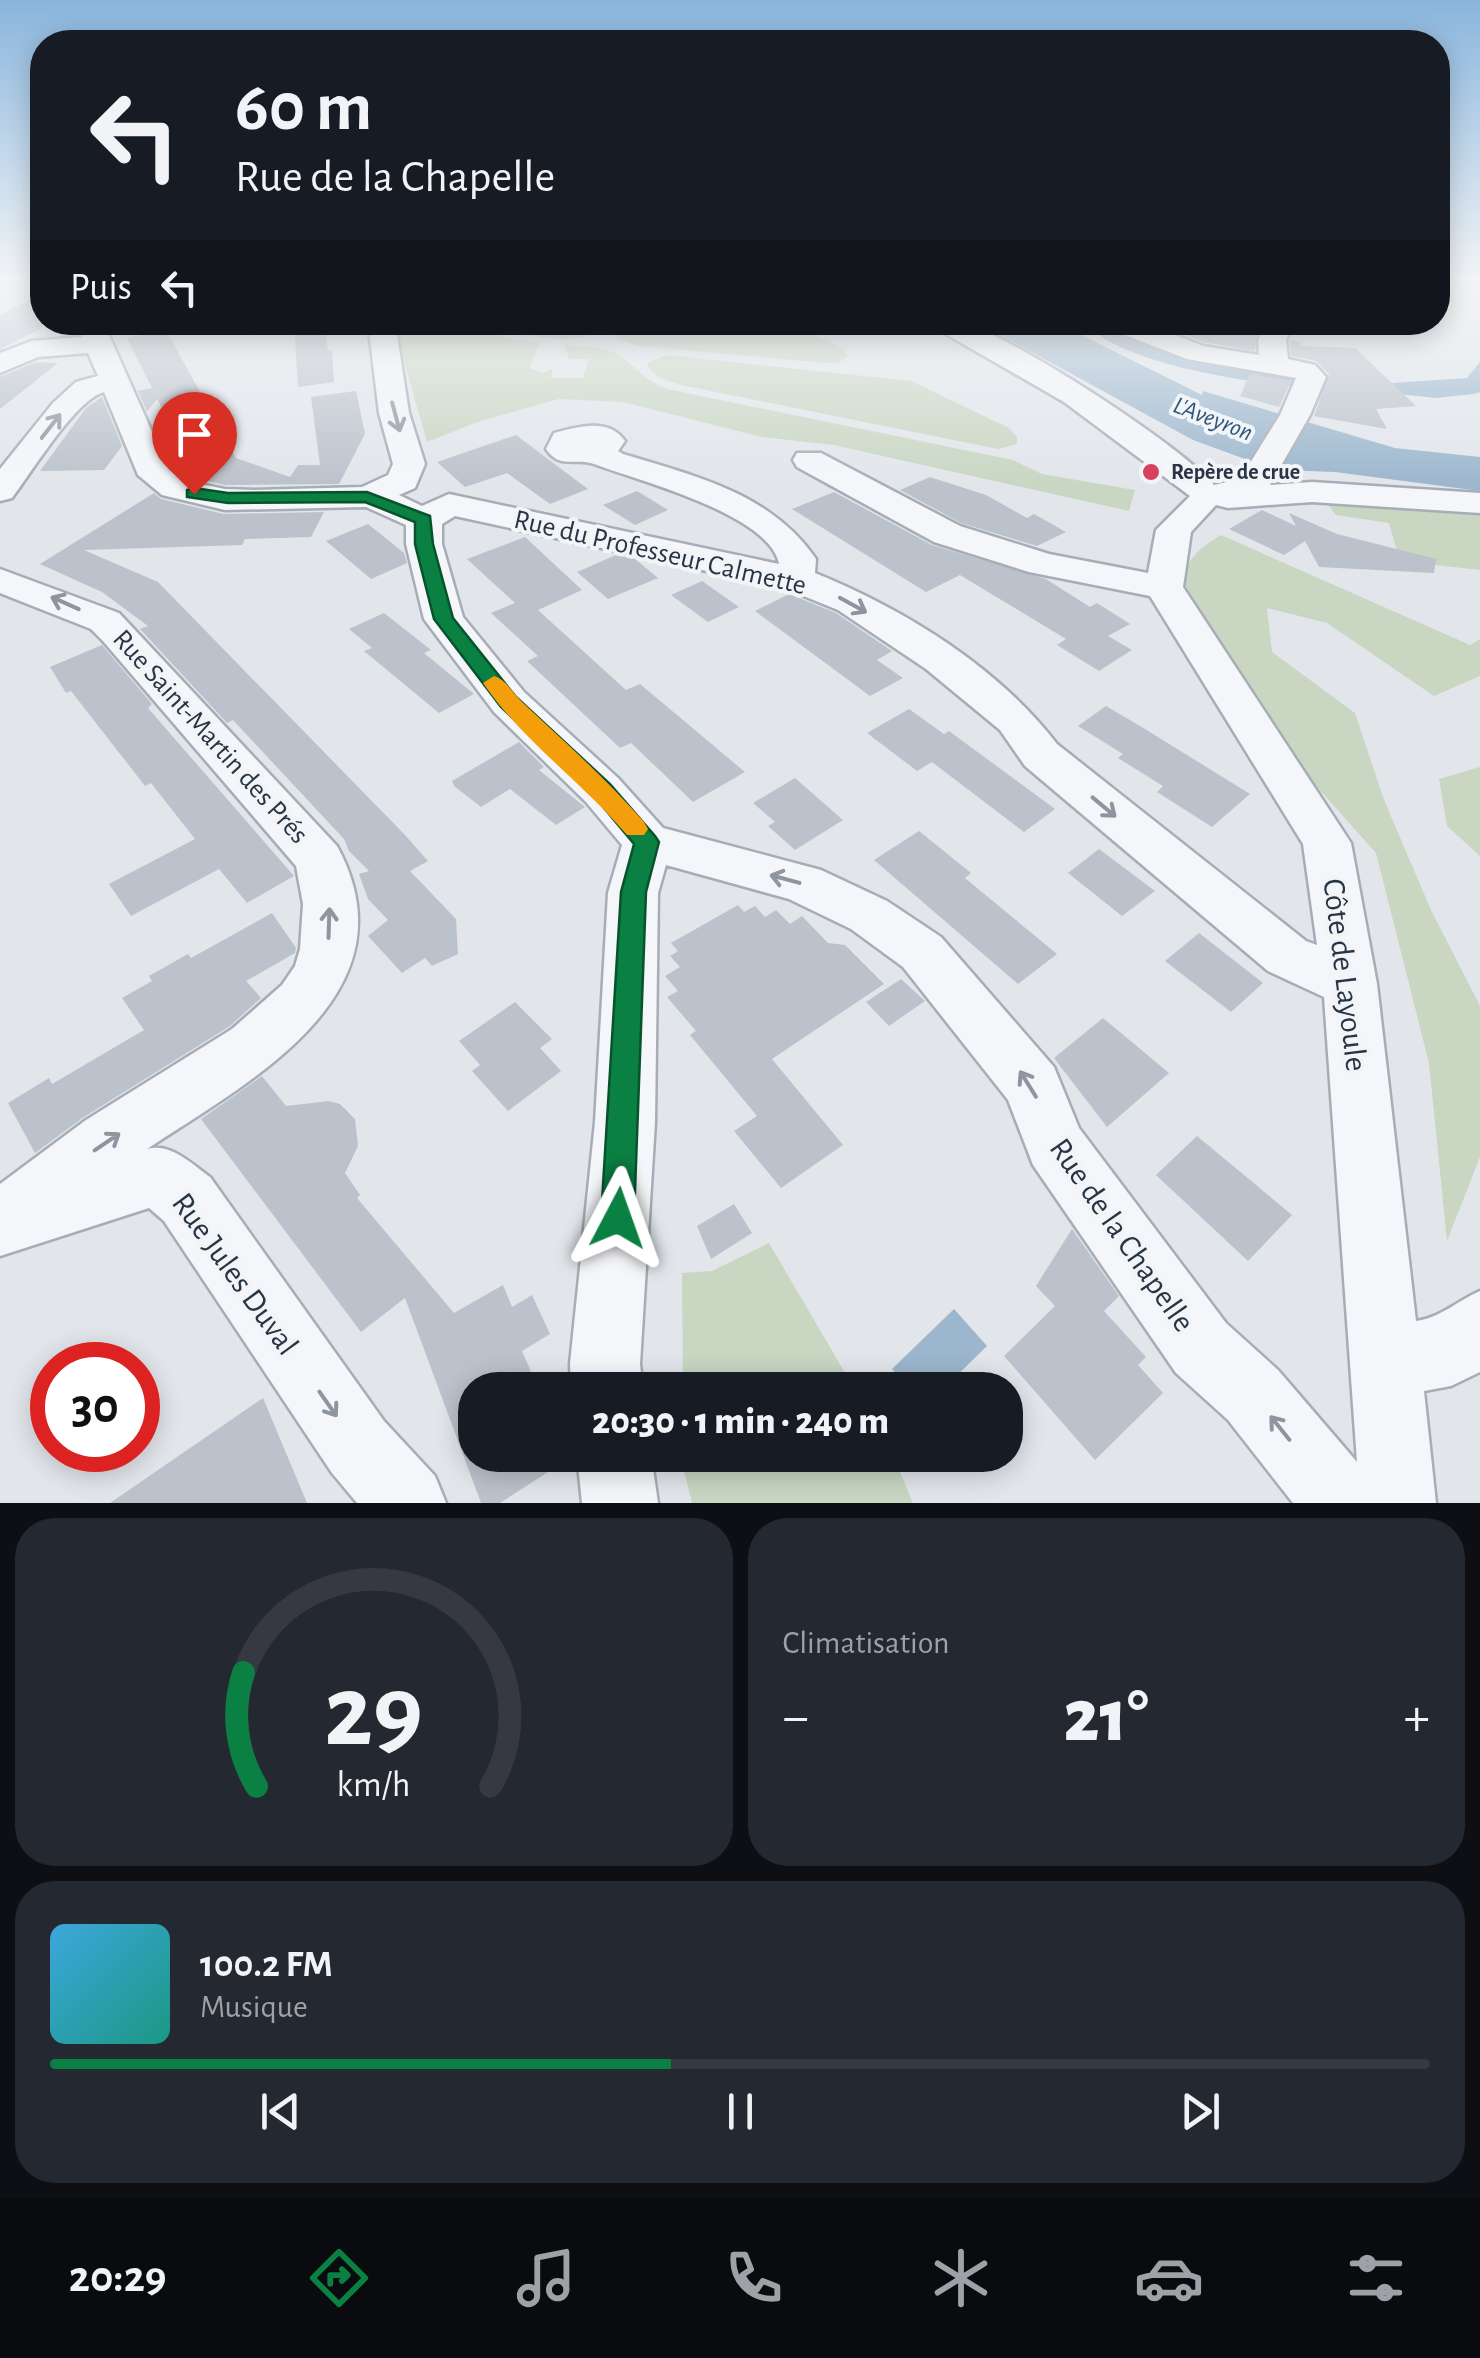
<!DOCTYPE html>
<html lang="fr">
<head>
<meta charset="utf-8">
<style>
	body { margin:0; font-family:"Alegreya Sans",sans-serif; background:#242831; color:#f1f3f6; height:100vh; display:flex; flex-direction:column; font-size:38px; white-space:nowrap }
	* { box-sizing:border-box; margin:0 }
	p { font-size:32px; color:#9ea1a6 }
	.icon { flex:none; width:55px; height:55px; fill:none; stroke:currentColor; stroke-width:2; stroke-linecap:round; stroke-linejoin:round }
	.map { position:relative; height:1503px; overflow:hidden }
	.side { display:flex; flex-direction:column; gap:15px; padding:15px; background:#0d0f14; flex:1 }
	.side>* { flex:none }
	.hud { position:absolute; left:30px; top:30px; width:1420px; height:305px; border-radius:40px; box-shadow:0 5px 25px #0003; background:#171b24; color:#f1f3f6; overflow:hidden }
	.speed { position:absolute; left:30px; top:1342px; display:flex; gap:20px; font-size:50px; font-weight:700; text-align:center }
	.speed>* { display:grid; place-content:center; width:130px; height:130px; border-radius:50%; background:#171b24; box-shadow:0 5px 25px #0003; line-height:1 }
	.speed .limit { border:15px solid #d22; background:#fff; color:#111 }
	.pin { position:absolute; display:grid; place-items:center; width:85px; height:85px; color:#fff; margin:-102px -42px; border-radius:50% 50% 50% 0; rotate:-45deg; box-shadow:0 0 10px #0007 }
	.pin .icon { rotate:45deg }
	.me { position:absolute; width:110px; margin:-55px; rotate:4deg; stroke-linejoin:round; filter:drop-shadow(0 0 8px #0008) }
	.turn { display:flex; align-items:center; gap:35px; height:210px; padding:0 40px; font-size:45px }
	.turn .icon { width:130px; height:130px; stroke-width:2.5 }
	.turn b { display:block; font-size:70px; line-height:85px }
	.then { display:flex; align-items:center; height:95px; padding:0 40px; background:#0003; gap:20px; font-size:38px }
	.big { font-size:75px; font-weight:800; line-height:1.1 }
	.side .tile { flex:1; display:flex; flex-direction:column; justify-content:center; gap:15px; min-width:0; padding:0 35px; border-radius:40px; background:#242831 }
	.side .dial { align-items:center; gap:0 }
	.dial svg { height:260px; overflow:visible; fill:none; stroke:#363941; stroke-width:7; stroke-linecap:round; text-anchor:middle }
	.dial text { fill:#f1f3f6; stroke:none }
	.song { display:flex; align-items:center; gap:30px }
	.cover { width:120px; height:120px; border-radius:15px; background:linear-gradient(135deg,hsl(200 70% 55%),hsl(170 70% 35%)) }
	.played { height:10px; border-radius:5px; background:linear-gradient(90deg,#0b8043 45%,#363941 45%) }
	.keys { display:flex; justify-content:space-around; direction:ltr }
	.heat { display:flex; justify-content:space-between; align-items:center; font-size:55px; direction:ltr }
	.side .tiles { flex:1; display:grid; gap:15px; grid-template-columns:1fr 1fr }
	.tile:last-child { grid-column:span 2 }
	.trip { position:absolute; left:458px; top:1372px; width:565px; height:100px; border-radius:40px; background:#171b24; box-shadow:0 5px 25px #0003; font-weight:800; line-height:100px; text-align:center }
	.dock { display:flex; height:160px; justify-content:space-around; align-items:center; background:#090b0e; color:#9ea1a6 }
	.dock .icon { width:70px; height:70px }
	.dock .active { color:#0b8043 }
	.dock b { font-size:45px; color:#f1f3f6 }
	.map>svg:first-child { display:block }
	.green { fill:#c8d6c2 }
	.water { fill:#9bb6cd }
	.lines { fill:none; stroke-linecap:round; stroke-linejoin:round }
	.canal { fill:#9bb6cd; fill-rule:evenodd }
	.building { fill:#bbc2cb }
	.minor-casing { stroke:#a7adb6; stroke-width:5 }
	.minor { fill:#f5f6f9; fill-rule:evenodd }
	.oneway { stroke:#8f959e }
	.route { fill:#0b8043; stroke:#07532c; stroke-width:2.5 }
	.slow { fill:#f59e0b }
	.poi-dot { fill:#d7405e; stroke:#f2f5f8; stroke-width:4 }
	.labels { text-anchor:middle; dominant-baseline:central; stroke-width:8; stroke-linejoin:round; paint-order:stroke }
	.far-poi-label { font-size:22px; font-weight:bold; fill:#293444; stroke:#f2f5f8; text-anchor:start }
	.far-water-label { font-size:25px; font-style:italic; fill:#30557b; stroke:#f2f5f8 }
	.street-label { font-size:28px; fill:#293444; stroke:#f2f5f8 }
	.near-street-label { font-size:32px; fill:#293444; stroke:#f2f5f8 }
</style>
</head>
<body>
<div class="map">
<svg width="1480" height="1503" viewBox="0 0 1480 1503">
	<rect width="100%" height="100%" fill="#e2e6eb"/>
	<g class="green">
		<path d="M393,323h77l36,15 33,5 -9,25 13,5 10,-5 -2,10h32l6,-19h-20l-5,-14c18,2 41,1 56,11 20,14 22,22 47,33l346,71 29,14 93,16 -6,21 -295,-66 -72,-8 -139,-35 -64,-3 -82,23 -50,20z"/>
		<path d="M486,323h91l18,8c-19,17 -86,3 -109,-8z"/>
		<polygon points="605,323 788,323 843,348 848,356 838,363 827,363 638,346 620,340"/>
		<path d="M666,355l245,26 98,47 8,9v7l-19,5 -317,-64c-14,-5 -29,-7 -34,-22z"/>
		<polygon points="1324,499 1480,513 1480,570 1400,561 1389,523 1336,515"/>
		<path d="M1221,535l249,110 10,-6v37l-46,20 -107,-73 -60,-15 5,44 83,61 29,87 47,110 49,96v151l-33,84 -18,-178 -53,-210 -67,-75 -114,-164c-18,-41 -11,-57 26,-79z"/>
		<polygon points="1480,767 1480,856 1447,826 1439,779"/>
		<polygon points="769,1243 855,1390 683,1390 682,1273 712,1271"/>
		<polygon points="680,1455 893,1455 913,1503 692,1503"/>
	</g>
	<g class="water">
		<polygon points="978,323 1057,323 1202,395 1203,391 1395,448 1480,457 1480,491 1335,472 1283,470 1245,459 1193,440"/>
		<polygon points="1480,362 1480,392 1474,394 1436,398 1369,391 1363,385 1467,378"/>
		<polygon points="954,1309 987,1346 942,1390 911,1390 892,1369"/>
	</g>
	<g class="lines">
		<path class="canal" d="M1083,322c42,0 76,25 117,35 58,14 118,18 177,24l12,7 -12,7c-72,-6 -244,-20 -294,-73z"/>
	</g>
	<g class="building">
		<polygon points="42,294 42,328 0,349 0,315"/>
		<polygon points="294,322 323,322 328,350 332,350 334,382 298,387"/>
		<polygon points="1178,323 1256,335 1255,351 1204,342 1176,331"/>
		<polygon points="166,330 236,458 290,477 298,465 320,465 311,397 356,391 365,434 339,484 225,485 184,476 194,467 157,399 147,412 138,391 152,388 127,338"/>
		<polygon points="1290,340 1301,342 1301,346 1355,348 1416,406 1376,409 1387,429 1314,416 1329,374 1316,361 1291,356"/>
		<polygon points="36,362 58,363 0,409 0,377"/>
		<polygon points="1250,374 1291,381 1279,407 1240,396"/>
		<polygon points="102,397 122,446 104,470 40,471 86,408"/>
		<polygon points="516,435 588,489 550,504 507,473 465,487 437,462"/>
		<polygon points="930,477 986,495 1027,518 1034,514 1066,532 1037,546 961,523 900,490"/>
		<polygon points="637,491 668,510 635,525 603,505"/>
		<polygon points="834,492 932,545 1046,579 1090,607 1097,603 1130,624 1108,636 1132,650 1099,671 1057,645 1066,639 960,575 926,592 792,509"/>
		<polygon points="154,493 161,499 224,514 324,512 311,537 245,539 242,545 84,550 158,582 405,835 428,861 410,871 456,919 458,954 432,966 425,958 402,973 368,936 388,920 368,899 359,874 369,871 349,851 344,839 233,720 227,723 140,629 148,626 102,592 40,564"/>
		<polygon points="1262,510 1296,526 1289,513 1337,534 1436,559 1434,573 1319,567 1305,541 1284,555 1229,529"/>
		<polygon points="368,524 404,553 407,563 371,579 326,541"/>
		<polygon points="525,537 582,590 538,610 626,690 640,684 745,772 693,802 631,743 620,748 527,661 538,656 491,613 515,603 467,559"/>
		<polygon points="616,555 635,559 658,578 608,599 577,572"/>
		<polygon points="702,581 739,607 708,622 671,595"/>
		<polygon points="789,594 836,613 892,651 877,660 903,678 870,696 755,611"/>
		<polygon points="384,613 431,650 424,653 474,694 439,713 364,651 372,648 349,629"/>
		<polygon points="102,645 152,704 148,708 294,876 247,903 219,869 131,916 109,884 195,839 151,783 145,786 71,691 66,693 50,667"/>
		<polygon points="1106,706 1145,729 1250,794 1212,827 1157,792 1163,786 1118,758 1123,754 1078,726"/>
		<polygon points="909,709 944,734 949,731 1055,809 1024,832 932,762 917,771 867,733"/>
		<polygon points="519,742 544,767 539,770 585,807 556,825 510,789 481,807 454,786 452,781"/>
		<polygon points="795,778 843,820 795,850 768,826 775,822 753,803"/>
		<polygon points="919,831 971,873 965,878 1057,954 1018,984 874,860"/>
		<polygon points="1099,849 1155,891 1122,916 1068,873"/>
		<polygon points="738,905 744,912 755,906 765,917 776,910 790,924 802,916 828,943 845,945 884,984 772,1059 843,1145 781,1188 734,1131 757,1116 690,1035 696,1031 667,997 678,991 665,976 680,967 670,956 678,951 671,943"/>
		<polygon points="272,913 296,948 295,953 246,981 261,998 230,1026 84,1117 35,1153 8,1103 49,1078 52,1084 144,1030 122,998 152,981 149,976 188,954 191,958"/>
		<polygon points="1199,933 1263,983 1231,1012 1165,961"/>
		<polygon points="901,979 925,1001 889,1026 866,1002"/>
		<polygon points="515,1002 552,1039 540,1048 561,1071 508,1111 472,1071 480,1065 459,1041"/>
		<polygon points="1103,1018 1169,1073 1107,1127 1054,1058"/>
		<polygon points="262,1076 286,1106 329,1101 340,1104 355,1119 358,1146 345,1173 360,1195 357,1198 454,1313 503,1285 512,1307 532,1295 550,1334 522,1351 539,1390 475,1390 475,1455 573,1456 500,1503 481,1503 405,1298 361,1332 201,1119"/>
		<polygon points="1197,1136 1292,1215 1248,1261 1156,1175"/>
		<polygon points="734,1204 752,1233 711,1259 697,1226"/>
		<polygon points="1072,1229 1119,1296 1104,1311 1146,1357 1138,1365 1163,1393 1095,1460 1004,1356 1055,1306 1036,1286"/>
		<polygon points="263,1398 307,1503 110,1503"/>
	</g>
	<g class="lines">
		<defs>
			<g id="minor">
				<path d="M76,322h27l66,148 16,11 40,8 29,1 108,-3 26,-12 5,-11 -14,-51 -11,-91h27l14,91 16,51 -10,24 -16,7 23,11 27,-12 330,70c-9,-50 -143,-84 -185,-100 -18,-7 -34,6 -48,-15l8,-16c24,-6 54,-16 71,8l-7,10 5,3c72,22 148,39 193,105l-1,14c89,36 183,94 242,171l249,197 11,4 -14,-101 -153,-248 -121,-24 -95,-30 -137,-75 -4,-7 4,-7h24l139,73 89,28 99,19 8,-43 34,-34 -126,-94 -139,-80c12,0 27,-2 38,1 51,14 217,122 251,162l26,-6 40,-64 16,-37 -109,-19 -80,-31 -3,-6h39l60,24 56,9 -1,-14 7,-19h27l-6,19 2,18 27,6 11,12 -16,38 -40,70 42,-3 168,11v20l-168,-11 -84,6 -12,-3 -25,27 -8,55 168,256 26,141 39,337c24,-3 41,-20 64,-30v81l-29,14 -27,5 12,112h-143l-65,-83 -52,-47 -143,-208 -25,-65 -105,-133 -52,-38 -62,-30 -123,-34 -8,28 -3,229 -15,242 3,26h-72l-1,-26 25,-242 13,-229 14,-48 -36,-43 -92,-90 -70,-93 -18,-75v-19l-40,-18 -141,3 -63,-15 -24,-20 -34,-83c-29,8 -72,80 -92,106l-12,3v-32l53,-66 23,-21 22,-6 -10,-23 -50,4 -38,16v-20l32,-12 50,-4zM455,516l329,72 54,22 88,59 74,61 25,36 243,205 56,26 33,465 -79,-92 -52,-47 -147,-195 -25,-61 -113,-130 -54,-36 -66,-31 -158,-42 -45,-50 -94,-86 -61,-75 -21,-73v-20z"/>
				<path d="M0,569l119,44 218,233c81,148 -90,237 -190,303 23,-7 45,15 63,28l174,244 51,55 11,27h-89l-25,-30 -168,-252 -15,-13 -149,48v-72l86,-64 146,-91 50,-44 13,-19 5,-17 3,-45 -7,-38 -193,-225 -12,-12 -91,-36z"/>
				<polygon points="577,1455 651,1455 658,1503 582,1503"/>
			</g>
		</defs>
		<use href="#minor" class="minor-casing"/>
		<use href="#minor" class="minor"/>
	</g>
	<defs><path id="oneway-shaft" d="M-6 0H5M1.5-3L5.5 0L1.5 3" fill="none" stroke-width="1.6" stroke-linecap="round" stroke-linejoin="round" transform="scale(2.5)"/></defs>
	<g class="oneway">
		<use href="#oneway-shaft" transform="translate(396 417) rotate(75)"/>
		<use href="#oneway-shaft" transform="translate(51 426) rotate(-52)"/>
		<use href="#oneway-shaft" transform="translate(65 603) rotate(-156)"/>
		<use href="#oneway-shaft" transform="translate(853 605) rotate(29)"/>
		<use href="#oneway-shaft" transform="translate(1104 807) rotate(40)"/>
		<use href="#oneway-shaft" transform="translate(785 879) rotate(-165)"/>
		<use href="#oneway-shaft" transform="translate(329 923) rotate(-88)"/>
		<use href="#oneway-shaft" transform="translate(1028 1084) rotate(-122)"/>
		<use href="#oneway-shaft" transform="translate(107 1142) rotate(-34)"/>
		<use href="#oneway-shaft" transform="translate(328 1404) rotate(55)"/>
		<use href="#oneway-shaft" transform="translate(1280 1428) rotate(-129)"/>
	</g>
	<linearGradient id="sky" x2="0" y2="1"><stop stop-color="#89b5dd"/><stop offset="0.57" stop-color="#f2f4f6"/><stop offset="1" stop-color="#f2f4f6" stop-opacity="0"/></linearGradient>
	<rect width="1480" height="487" fill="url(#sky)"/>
	<polygon class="route" points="194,488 228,493 367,492 430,516 433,544 453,618 516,697 610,784 655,836 659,842 646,892 634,1218 629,1230 618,1234 606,1230 601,1218 621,892 634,844 594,796 501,707 434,619 415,544 415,522 365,502 228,503 187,497 187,490"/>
	<path class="slow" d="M494,676c13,4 18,17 28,26 42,39 84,77 122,120l4,7 -4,6h-17c-45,-53 -105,-95 -144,-152z"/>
	<circle class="poi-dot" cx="1151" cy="472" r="10"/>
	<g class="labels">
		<g class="far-poi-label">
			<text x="1171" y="472">Repère de crue</text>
		</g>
		<g class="far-water-label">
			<text transform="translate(1213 419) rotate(21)">L'Aveyron</text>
		</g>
		<g class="street-label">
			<text transform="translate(660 553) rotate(13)">Rue du Professeur Calmette</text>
			<text transform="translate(210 737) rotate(48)">Rue Saint-Martin des Prés</text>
		</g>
		<g class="near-street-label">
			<text transform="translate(1345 975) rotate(83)">Côte de Layoule</text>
			<text transform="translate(1122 1235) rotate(55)">Rue de la Chapelle</text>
			<text transform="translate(235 1274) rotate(54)">Rue Jules Duval</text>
		</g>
	</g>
</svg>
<div class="speed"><div class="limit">30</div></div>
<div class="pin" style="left:194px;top:494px;background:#d93025"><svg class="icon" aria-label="arrive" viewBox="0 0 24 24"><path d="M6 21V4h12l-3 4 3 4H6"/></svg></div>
<svg class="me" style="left:618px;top:1218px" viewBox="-20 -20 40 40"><path d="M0-17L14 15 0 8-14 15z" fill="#0b8043" stroke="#fff" stroke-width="4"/></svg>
<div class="trip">20:30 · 1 min · 240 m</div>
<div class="hud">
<div class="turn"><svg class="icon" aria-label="left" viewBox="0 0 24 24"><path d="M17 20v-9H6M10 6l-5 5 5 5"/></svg><div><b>60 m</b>Rue de la Chapelle</div></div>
<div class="then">Puis<svg class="icon" aria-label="left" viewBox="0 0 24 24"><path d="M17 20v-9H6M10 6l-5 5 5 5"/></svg></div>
</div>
</div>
<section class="side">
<div class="tiles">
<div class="tile dial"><svg viewBox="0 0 100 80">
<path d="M14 69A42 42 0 1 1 86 69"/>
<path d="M14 69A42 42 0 0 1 10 34" stroke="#0b8043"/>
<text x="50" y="56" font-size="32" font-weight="700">29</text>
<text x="50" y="72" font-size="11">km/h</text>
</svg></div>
<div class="tile"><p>Climatisation</p>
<div class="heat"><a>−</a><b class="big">21°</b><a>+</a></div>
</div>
<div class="tile">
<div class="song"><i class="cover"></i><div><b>100.2 FM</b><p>Musique</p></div></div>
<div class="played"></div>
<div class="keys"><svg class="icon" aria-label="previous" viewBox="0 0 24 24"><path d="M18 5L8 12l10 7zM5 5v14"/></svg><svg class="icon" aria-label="pause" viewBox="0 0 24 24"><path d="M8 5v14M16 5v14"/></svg><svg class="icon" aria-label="next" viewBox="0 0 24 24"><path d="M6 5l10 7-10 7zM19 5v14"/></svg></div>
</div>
</div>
</section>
<nav class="dock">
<b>20:29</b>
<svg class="icon active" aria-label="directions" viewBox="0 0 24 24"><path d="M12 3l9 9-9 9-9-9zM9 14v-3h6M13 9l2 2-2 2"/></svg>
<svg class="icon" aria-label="music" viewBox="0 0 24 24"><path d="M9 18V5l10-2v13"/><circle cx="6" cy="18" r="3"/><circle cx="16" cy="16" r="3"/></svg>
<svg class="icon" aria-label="phone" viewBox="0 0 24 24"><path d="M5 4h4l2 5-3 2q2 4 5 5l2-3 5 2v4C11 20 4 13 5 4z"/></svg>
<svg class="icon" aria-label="climate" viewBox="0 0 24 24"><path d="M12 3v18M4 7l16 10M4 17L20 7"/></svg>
<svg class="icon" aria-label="car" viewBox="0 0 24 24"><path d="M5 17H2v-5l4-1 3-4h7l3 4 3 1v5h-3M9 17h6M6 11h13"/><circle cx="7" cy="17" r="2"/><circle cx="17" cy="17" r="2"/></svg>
<svg class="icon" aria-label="filters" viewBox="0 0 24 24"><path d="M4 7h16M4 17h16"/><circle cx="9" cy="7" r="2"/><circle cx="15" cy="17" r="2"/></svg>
</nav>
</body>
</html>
